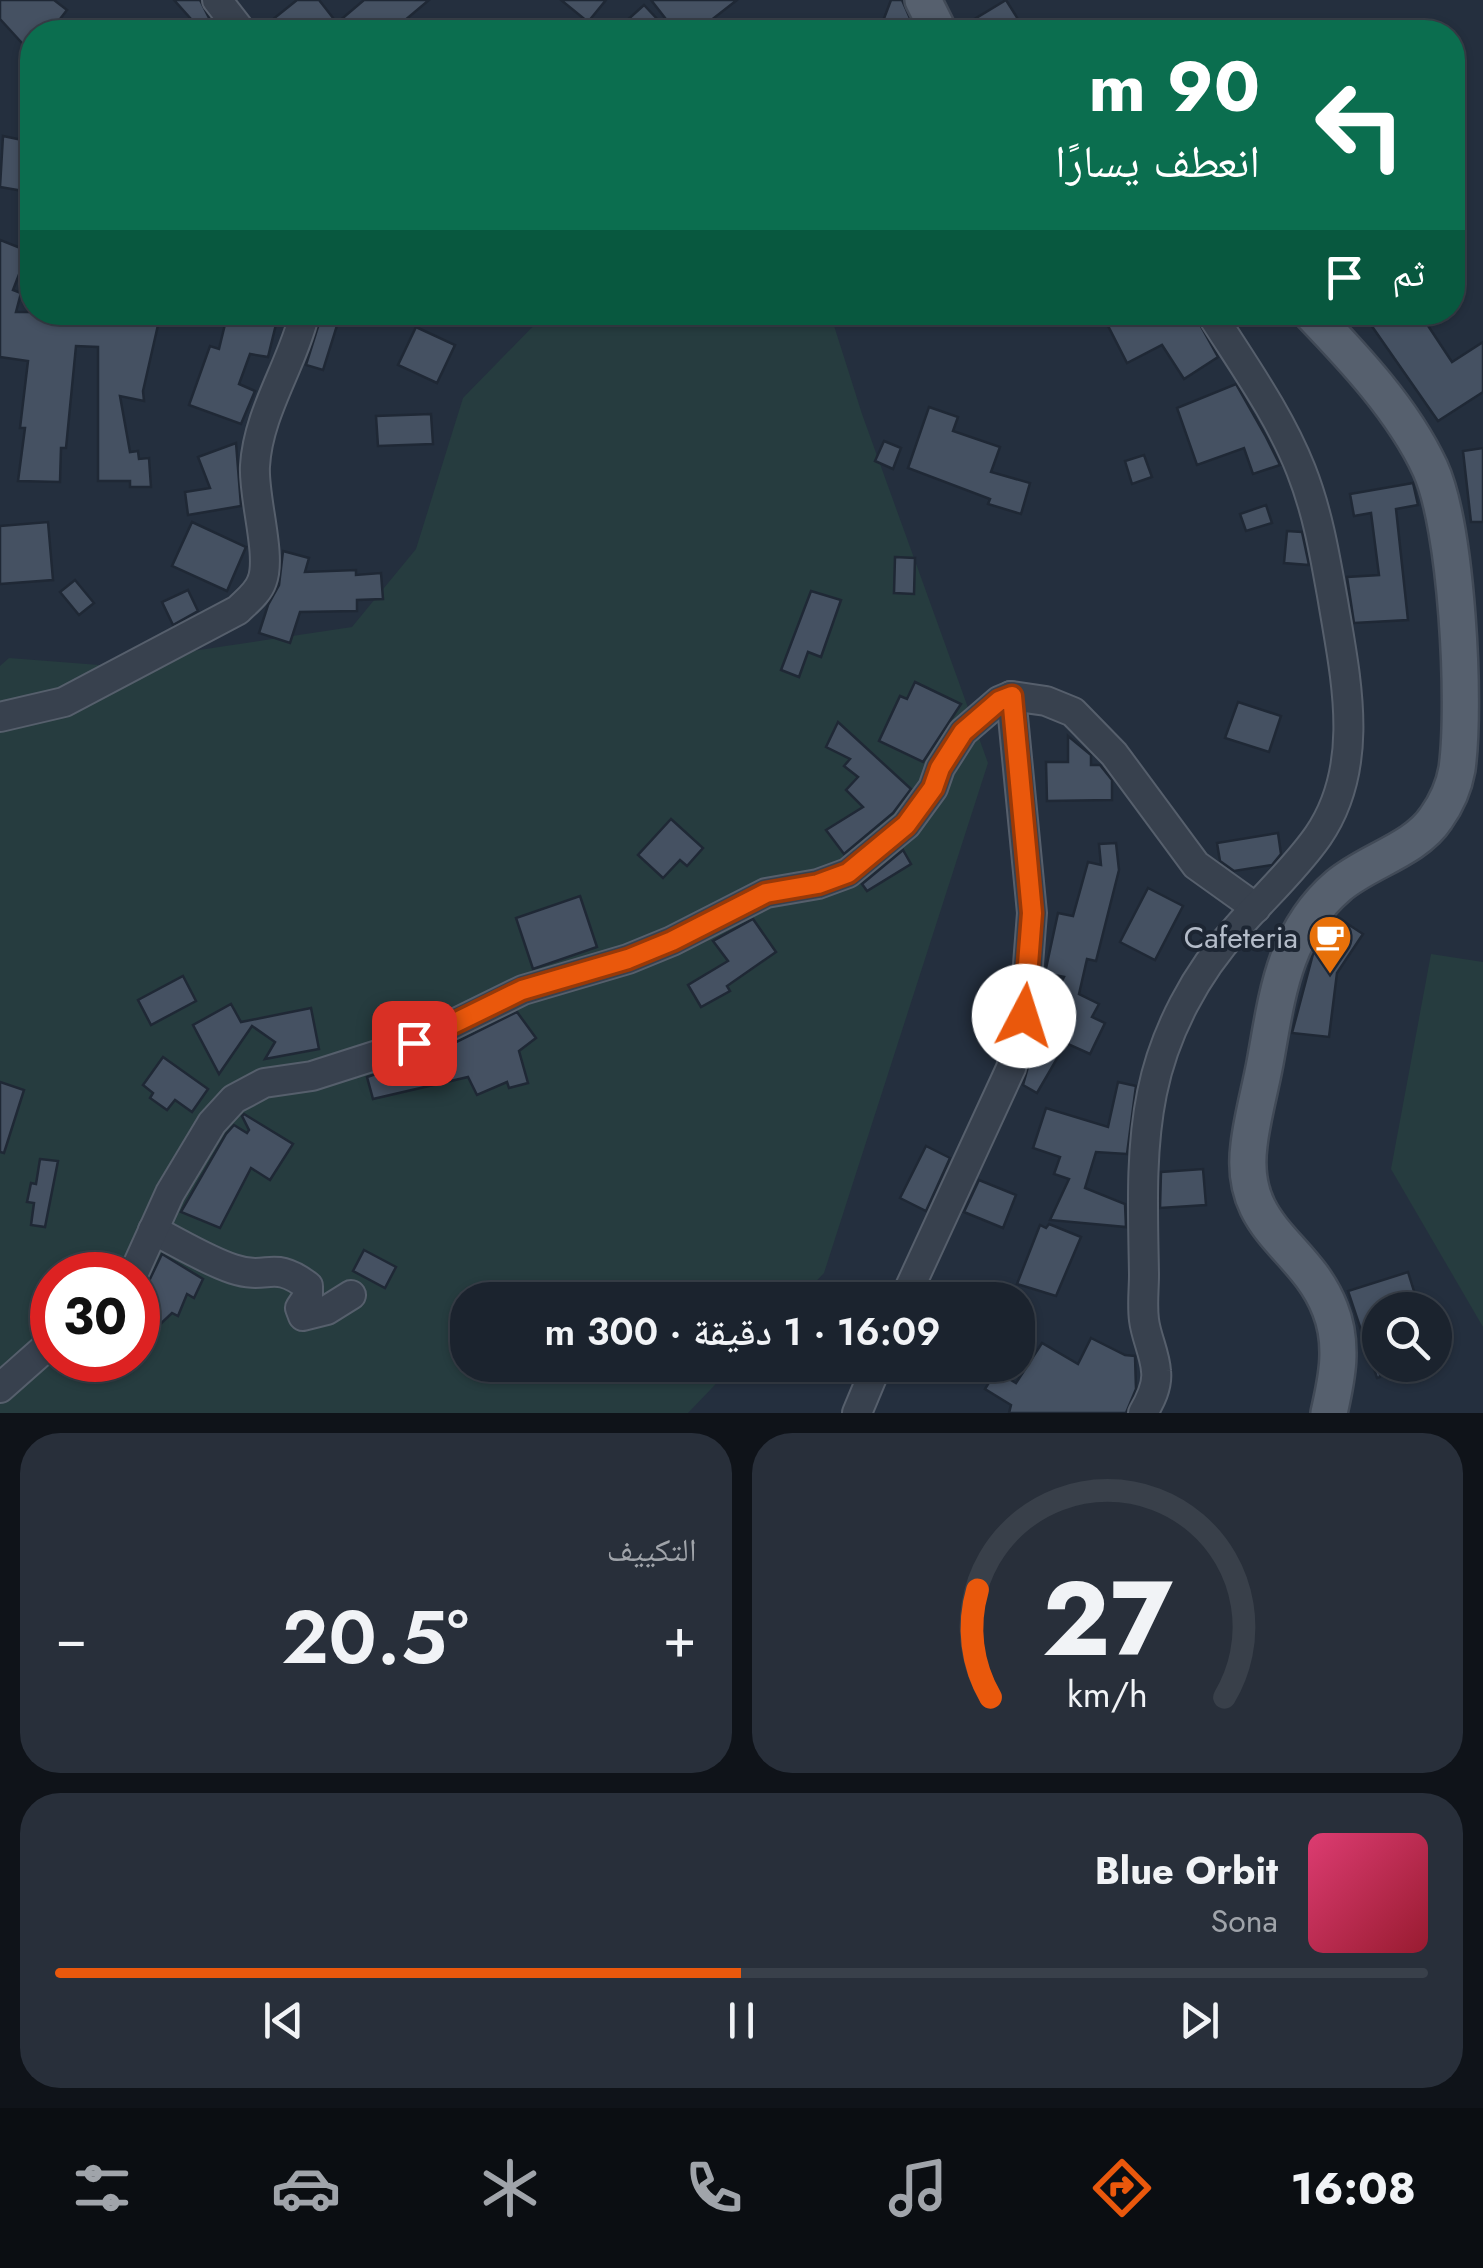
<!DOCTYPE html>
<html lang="ar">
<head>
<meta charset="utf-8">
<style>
	body { margin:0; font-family:Jost,"Noto Naskh Arabic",sans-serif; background:#282f3a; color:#f1f3f6; direction:rtl; height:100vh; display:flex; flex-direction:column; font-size:38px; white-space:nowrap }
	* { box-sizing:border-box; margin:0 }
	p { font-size:32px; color:#a0a4aa }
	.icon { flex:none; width:55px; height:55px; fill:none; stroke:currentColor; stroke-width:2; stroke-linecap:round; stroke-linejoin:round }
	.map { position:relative; height:1413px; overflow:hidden; direction:ltr }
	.drawer { display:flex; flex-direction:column; gap:20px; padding:20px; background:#0f1319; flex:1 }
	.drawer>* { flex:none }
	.top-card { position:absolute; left:20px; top:20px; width:1445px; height:305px; border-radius:40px; box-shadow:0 2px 8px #0004,0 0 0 2px #39404a; direction:rtl; background:#0b6e4f; color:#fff; overflow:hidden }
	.buttons { position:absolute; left:1362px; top:1292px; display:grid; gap:20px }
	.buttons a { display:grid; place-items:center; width:90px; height:90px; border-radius:50%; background:#1b232e; box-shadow:0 2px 8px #0004,0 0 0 2px #39404a; font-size:50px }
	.speed { position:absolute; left:30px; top:1252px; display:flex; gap:20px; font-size:50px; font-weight:700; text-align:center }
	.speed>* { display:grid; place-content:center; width:130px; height:130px; border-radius:50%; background:#1b232e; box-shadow:0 2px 8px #0004,0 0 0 2px #39404a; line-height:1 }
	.speed .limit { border:15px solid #d22; background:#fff; color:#111 }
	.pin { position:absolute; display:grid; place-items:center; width:85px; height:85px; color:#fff; margin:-42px; border-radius:20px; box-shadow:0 5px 15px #0006 }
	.me { position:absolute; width:110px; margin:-55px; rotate:5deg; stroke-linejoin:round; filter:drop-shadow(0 0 8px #0008) }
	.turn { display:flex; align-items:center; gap:35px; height:210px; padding:0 40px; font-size:45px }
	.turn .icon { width:130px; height:130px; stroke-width:2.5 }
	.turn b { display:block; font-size:70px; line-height:85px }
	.then { display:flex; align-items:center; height:95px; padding:0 40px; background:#0003; gap:20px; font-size:38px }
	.big { font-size:75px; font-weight:600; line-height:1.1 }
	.drawer .tile { flex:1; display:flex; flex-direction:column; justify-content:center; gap:15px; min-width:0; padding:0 35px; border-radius:40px; background:#282f3a }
	.drawer .dial { align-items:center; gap:0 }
	.dial svg { height:260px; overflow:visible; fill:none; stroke:#39404a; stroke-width:7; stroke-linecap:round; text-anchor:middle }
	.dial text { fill:#f1f3f6; stroke:none }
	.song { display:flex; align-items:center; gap:30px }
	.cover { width:120px; height:120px; border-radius:15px; background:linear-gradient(135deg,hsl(340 70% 55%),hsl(350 70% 35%)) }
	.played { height:10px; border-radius:5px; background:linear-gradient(90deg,#ea580c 50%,#39404a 50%) }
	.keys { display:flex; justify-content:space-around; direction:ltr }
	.heat { display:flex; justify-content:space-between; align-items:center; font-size:55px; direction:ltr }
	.drawer .tiles { flex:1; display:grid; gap:20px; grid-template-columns:1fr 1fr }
	.tile:last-child { grid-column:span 2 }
	.trip { position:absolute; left:450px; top:1282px; width:585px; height:100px; border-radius:40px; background:#1b232e; box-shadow:0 2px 8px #0004,0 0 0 2px #39404a; font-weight:600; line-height:100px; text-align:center; direction:rtl }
	.menu { display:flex; height:160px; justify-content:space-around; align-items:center; background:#0b0e12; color:#a0a4aa }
	.menu .icon { width:70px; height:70px }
	.menu .on { color:#ea580c }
	.menu b { font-size:45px; color:#f1f3f6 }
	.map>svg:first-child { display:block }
	.green { fill:#263c3f; fill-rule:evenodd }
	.building { fill:#455162; stroke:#1f2835; stroke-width:2.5 }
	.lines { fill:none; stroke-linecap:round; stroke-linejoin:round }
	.minor-casing { stroke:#565f6c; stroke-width:32 }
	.major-casing { stroke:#414a57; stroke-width:40 }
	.minor { stroke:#38414e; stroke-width:28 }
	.major { stroke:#56606e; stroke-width:35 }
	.route-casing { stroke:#983908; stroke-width:25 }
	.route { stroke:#ea580c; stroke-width:18 }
	.labels { text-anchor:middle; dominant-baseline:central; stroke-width:8; stroke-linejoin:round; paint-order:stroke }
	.poi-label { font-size:30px; fill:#b4bcc9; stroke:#1d2633; text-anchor:end }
</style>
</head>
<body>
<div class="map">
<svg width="1483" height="1413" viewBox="0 0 1483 1413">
	<rect width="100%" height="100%" fill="#242f3e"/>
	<g class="green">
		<path d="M546,313h284l32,101 126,349 -164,510 -26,27h-330v65h266l-46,48h-688v-747l9,-8 90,7 253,-38 64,-78 47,-151zM52,1275h86v85h-86z"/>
		<polygon points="1431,954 1483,962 1483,1327 1391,1169"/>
	</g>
	<g class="building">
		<polygon points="0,0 54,0 67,10 50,32 32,32 32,54 0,19"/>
		<polygon points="174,0 200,0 210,20 200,29"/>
		<polygon points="297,0 319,0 337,23 364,0 429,0 391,32 281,32 272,20"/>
		<polygon points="561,0 606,0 588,22"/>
		<polygon points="651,0 737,0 696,32 676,32"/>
		<polygon points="891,0 902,0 916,32 890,32 880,29"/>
		<polygon points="1006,0 1026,32 981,32 973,20"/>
		<polygon points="644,5 659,21 647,32 614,32"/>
		<polygon points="3,136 32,142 29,192 0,187"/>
		<polygon points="0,240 28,251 13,290 21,293 16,312 127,312 158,325 143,391 144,401 120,396 130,452 138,451 139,459 149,458 151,487 130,487 130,481 98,481 98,347 76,346 66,448 61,448 60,482 18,481 25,428 20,428 28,361 0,357"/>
		<polygon points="228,312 279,312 268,357 250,354 239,384 255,391 241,424 189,405 210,346 219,349"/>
		<polygon points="1101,312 1193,312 1218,357 1184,379 1162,345 1127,363"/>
		<polygon points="1362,312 1419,312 1452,362 1483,342 1483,392 1438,421"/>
		<polygon points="322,314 339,319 323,370 306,365"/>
		<polygon points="416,327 455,345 437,383 398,365"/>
		<polygon points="1236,384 1266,437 1280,465 1253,474 1244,448 1197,465 1177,408"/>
		<polygon points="929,407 958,417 953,431 1000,447 991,472 1030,483 1021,514 988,504 990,499 908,468"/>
		<polygon points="431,414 433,444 378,446 376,416"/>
		<polygon points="884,441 901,448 893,469 875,461"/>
		<polygon points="236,443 241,506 188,515 185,492 210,488 198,457"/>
		<polygon points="1483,448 1483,522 1471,522 1463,451"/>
		<polygon points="1144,455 1152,477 1132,484 1125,461"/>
		<polygon points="1413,483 1418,505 1396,509 1408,620 1354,623 1347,577 1379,575 1371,513 1354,516 1350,494"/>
		<polygon points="1266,505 1272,523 1246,531 1240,514"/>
		<polygon points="48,522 53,580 0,584 0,526"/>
		<polygon points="192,522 246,547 227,591 172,566"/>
		<polygon points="1287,531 1302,532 1309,565 1284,563"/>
		<polygon points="283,551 309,558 305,572 356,570 356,575 381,573 383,599 357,600 357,611 300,612 290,643 259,633 268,605 279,585"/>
		<polygon points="895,557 915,558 914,594 894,593"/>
		<polygon points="75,580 94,603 79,615 60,592"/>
		<polygon points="188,590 198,611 173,625 162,602"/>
		<polygon points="811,591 841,600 821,657 808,652 799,677 781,670"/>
		<polygon points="915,682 961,704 923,762 879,741 900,696 907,699"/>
		<polygon points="1238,702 1281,716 1269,752 1225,738"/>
		<polygon points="838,722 911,789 893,813 844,854 826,830 863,807 846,790 858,777 844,766 850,759 826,747"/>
		<polygon points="1068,736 1091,755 1091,765 1100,765 1112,780 1112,800 1047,801 1046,762 1068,762"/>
		<polygon points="671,819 703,848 687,866 680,860 663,878 638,855"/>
		<polygon points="1278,833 1281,854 1272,865 1234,871 1220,861 1217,843"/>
		<polygon points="1116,843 1119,870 1096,961 1087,959 1079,994 1099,1004 1092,1017 1105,1023 1090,1054 1066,1043 1037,1093 1023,1085 1039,1027 1064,977 1045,973 1058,913 1073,916 1088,862 1101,865 1099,844"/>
		<polygon points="903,850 911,864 867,891 862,884"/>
		<polygon points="1148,888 1183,906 1155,960 1120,942"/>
		<polygon points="580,896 597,947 533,969 516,918"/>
		<polygon points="1337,917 1363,934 1337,973 1329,1037 1292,1033 1313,954"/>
		<polygon points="753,919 776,952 727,986 730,991 701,1007 688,985 728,961 713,941"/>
		<polygon points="183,976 196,1001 151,1025 138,1000"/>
		<polygon points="231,1004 241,1022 311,1008 319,1049 265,1059 275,1042 252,1026 219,1074 193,1025"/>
		<polygon points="517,1012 536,1038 519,1051 528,1083 509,1088 507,1082 477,1095 468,1077 373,1099 367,1077 422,1059"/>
		<polygon points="163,1057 208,1089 192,1112 175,1100 167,1110 150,1098 153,1093 143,1085"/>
		<polygon points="0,1082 24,1090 4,1153 0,1152"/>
		<polygon points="1118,1082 1136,1086 1127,1154 1096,1152 1085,1188 1125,1204 1126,1227 1050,1220 1069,1179 1054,1174 1060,1157 1033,1148 1046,1108 1108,1127"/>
		<polygon points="244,1114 293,1144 270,1180 251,1168 220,1228 181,1212 226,1134 234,1125 247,1133 249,1130 242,1116"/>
		<polygon points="926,1146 950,1158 926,1211 900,1198"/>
		<polygon points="40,1159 58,1161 45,1227 31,1225 34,1203 27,1202 31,1183 36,1184"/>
		<polygon points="1203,1169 1206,1205 1160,1208 1161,1172"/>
		<polygon points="979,1180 1016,1195 1003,1228 964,1212"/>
		<polygon points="1049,1224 1081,1237 1056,1296 1017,1284 1040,1225 1046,1228"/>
		<polygon points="364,1250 396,1267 385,1288 353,1271"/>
		<polygon points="162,1254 203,1279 194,1298 187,1294 178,1316 172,1313 152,1332 138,1316 138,1292 148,1283"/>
		<polygon points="1408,1272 1418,1304 1400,1310 1380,1310 1380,1377 1377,1378 1348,1291"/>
		<polygon points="1091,1338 1125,1355 1135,1356 1136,1389 1126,1413 1009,1413 1011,1405 985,1389 996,1371 1016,1383 1042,1343 1078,1364"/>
	</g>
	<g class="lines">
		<defs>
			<g id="minor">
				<polyline points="217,0 242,32"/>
				<path d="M0,717l64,-15 174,-92c9,-9 20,-17 24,-29 10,-25 -9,-84 -7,-115 3,-54 38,-102 50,-154"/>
				<path d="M153,1230c26,13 53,30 80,39 37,12 39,-10 75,17v10l-8,12 3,8 24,-6 24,-15"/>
				<polyline points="133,1275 170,1193 212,1123 234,1099 264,1083 312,1076 415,1043 523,990 628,959 672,941 766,893 818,884 848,873 906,825 933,788 940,768 963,732 999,701 1011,696 1046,701 1073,712 1114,754 1196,865 1256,908"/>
				<polyline points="904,1300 1011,1068 1024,1016 1032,913 1011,696"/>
				<polyline points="0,1388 52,1342"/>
				<polyline points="857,1413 877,1365"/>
				<path d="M1143,1413c7,-12 15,-27 13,-42 -1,-17 -10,-34 -12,-51 -2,-16 0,-30 0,-46 -1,-59 -4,-122 8,-181 12,-60 44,-121 86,-166 26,-30 57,-58 80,-91 48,-70 28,-157 15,-235 -8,-45 -15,-88 -32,-131 -22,-56 -59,-107 -91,-158"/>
			</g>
			<g id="major">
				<polyline points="923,0 939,32"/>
				<path d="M1310,312c44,46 93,98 120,156 27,59 36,235 27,301 -3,17 -11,35 -21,49 -21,32 -69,43 -98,68 -55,47 -61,111 -73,177 -5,27 -13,55 -16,82 -11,85 56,99 81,164 14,35 7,69 -1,104"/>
			</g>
		</defs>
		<use href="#minor" class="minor-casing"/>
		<use href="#major" class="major-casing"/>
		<use href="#minor" class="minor"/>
		<use href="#major" class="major"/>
	</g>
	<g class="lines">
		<defs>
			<polyline id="route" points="414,1043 522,990 628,959 672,941 766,893 818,884 848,873 906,825 933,788 940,768 963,732 999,701 1012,696 1032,913 1024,1016"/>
		</defs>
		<use href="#route" class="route-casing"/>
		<use href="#route" class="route"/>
	</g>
	<defs>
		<symbol id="cafe-pin" viewBox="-11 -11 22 30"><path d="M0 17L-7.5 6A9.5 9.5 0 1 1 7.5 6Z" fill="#e8710a" stroke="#1d2633"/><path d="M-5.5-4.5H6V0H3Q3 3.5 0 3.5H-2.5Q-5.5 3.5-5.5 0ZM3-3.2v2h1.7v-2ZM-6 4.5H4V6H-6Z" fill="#fff"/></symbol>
	</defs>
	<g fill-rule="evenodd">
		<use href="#cafe-pin" x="1305" y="912" width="50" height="68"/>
	</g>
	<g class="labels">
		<g class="poi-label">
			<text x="1298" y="937">Cafeteria</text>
		</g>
	</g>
</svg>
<div class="buttons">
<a><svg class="icon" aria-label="search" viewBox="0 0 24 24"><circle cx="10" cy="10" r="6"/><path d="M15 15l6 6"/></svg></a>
</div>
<div class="speed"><div class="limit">30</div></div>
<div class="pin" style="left:414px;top:1043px;background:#d93025"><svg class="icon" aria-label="arrive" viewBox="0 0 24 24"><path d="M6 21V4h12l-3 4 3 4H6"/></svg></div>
<svg class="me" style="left:1024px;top:1016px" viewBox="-20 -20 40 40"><circle r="19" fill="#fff"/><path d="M0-13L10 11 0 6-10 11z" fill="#ea580c"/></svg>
<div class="trip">16:09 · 1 دقيقة · 300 m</div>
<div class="top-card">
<div class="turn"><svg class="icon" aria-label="left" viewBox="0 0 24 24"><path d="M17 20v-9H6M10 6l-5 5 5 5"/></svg><div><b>90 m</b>انعطف يسارًا</div></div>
<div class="then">ثم<svg class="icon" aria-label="arrive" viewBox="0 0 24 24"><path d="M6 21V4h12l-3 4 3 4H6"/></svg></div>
</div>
</div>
<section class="drawer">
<div class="tiles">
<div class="tile dial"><svg viewBox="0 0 100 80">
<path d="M14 69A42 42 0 1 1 86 69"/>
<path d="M14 69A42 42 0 0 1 10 36" stroke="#ea580c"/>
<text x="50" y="56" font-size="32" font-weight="700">27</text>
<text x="50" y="72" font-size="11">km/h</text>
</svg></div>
<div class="tile"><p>التكييف</p>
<div class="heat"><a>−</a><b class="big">20.5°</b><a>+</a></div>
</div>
<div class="tile">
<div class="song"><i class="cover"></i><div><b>Blue Orbit</b><p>Sona</p></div></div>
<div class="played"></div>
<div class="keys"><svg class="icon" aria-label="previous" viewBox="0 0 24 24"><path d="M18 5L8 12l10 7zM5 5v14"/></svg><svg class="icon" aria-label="pause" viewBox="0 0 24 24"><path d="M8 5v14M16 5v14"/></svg><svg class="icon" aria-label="next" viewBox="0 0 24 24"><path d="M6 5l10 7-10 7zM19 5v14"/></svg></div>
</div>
</div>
</section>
<nav class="menu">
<b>16:08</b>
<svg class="icon on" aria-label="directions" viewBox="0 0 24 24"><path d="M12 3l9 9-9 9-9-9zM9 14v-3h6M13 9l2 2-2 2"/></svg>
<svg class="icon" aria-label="music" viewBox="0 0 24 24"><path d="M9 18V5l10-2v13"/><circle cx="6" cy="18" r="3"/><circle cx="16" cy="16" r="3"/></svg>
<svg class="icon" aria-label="phone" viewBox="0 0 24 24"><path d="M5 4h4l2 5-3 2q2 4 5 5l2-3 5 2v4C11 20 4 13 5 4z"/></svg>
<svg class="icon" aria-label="climate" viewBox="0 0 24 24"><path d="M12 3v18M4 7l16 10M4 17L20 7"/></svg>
<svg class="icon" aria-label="car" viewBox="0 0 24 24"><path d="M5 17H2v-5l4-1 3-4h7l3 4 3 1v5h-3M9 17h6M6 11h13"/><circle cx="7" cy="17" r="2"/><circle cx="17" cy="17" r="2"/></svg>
<svg class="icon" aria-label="filters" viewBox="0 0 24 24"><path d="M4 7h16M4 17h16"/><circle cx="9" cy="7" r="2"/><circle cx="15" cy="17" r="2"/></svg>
</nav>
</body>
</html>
